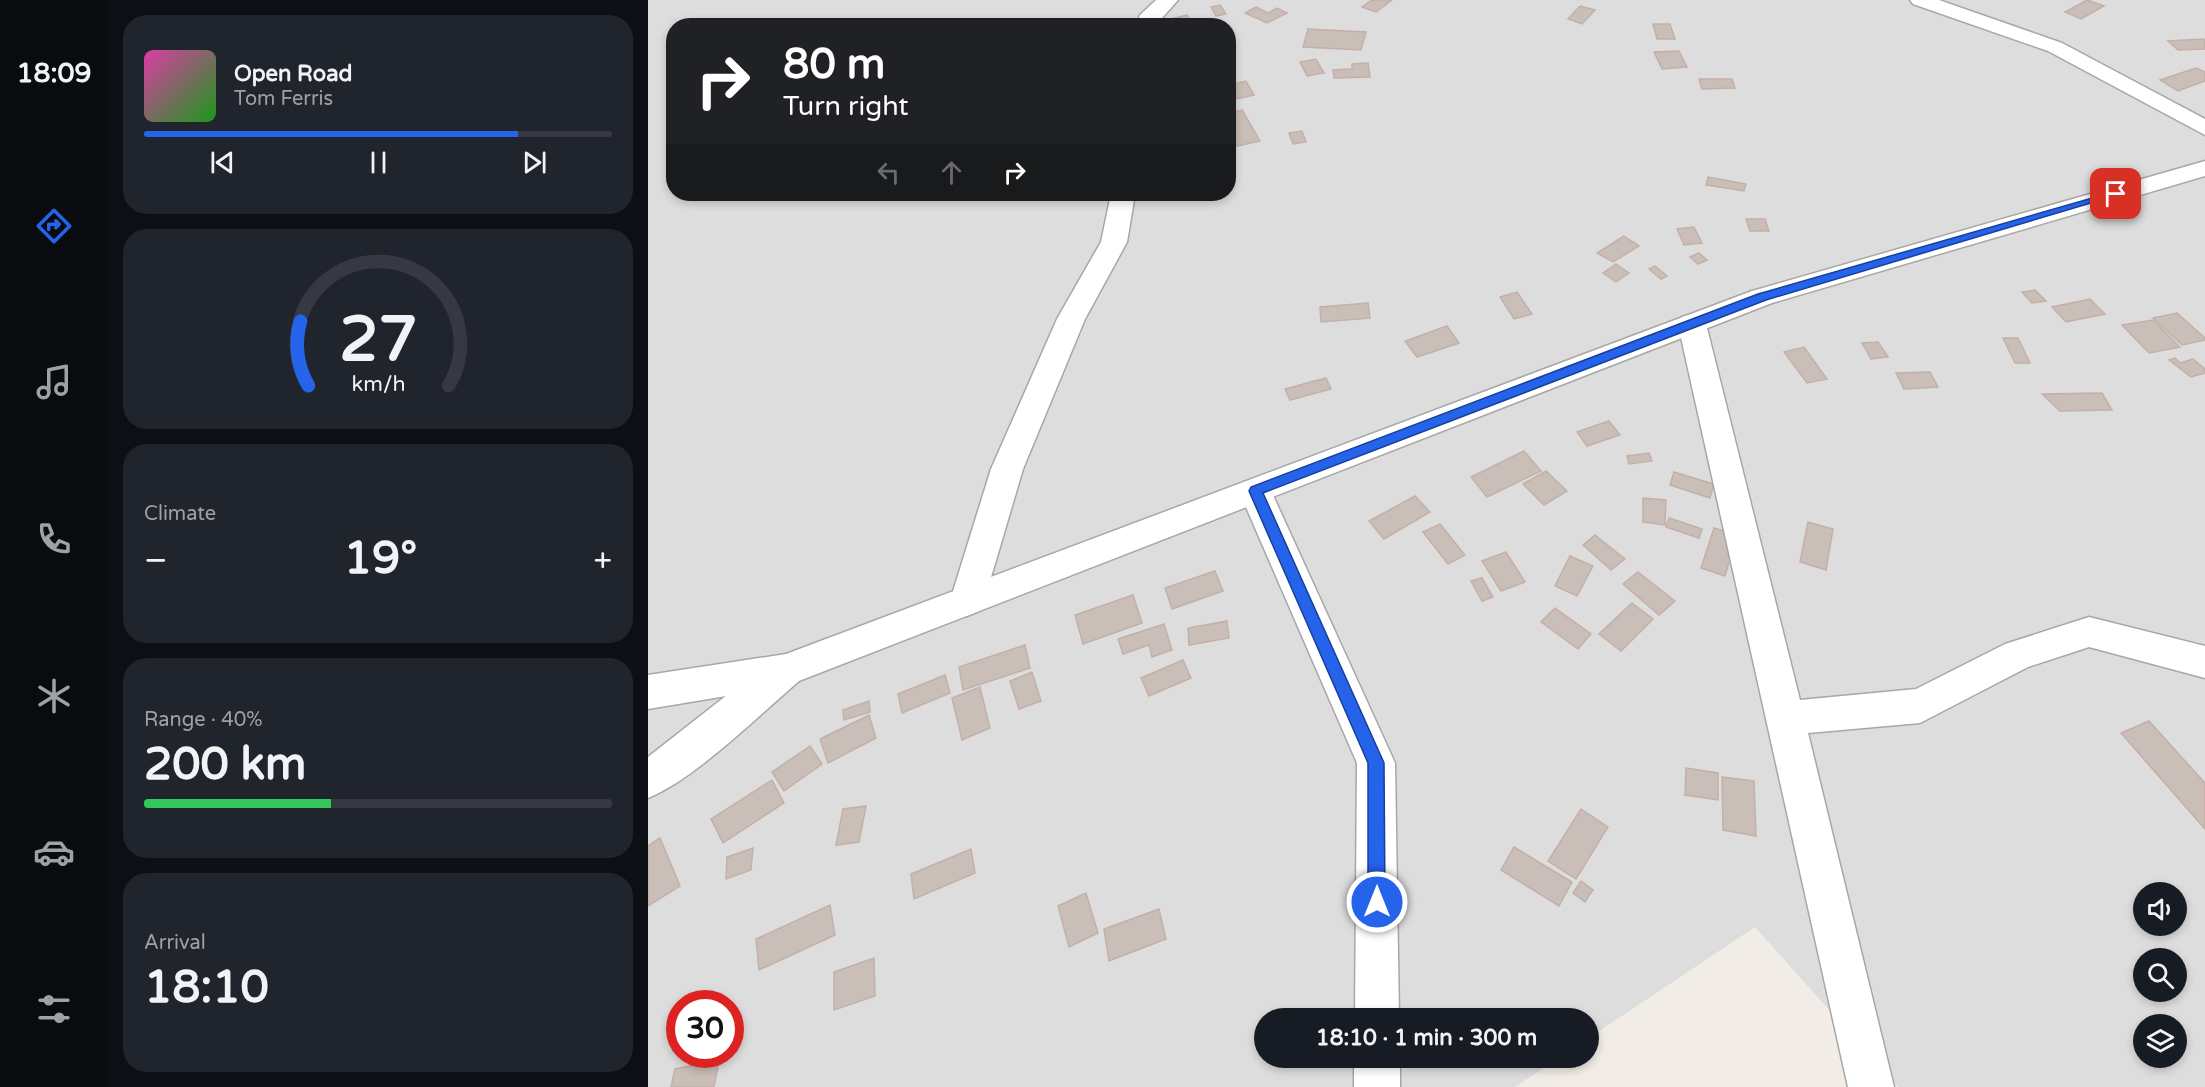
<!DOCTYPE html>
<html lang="en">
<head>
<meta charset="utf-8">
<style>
	body { margin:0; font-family:"Varela Round",sans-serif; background:#20242c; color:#f1f3f6; height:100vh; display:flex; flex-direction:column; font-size:22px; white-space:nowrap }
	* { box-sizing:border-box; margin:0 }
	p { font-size:20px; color:#9ea1a6 }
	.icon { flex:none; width:33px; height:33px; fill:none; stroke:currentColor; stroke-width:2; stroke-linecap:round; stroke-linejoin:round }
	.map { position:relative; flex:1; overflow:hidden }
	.details { display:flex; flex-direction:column; gap:15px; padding:15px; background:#0d0f14; width:540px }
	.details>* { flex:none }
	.hud { position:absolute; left:18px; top:18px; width:570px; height:183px; border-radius:24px; box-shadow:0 3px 9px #0003; background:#202124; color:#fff; overflow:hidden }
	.buttons { position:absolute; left:1485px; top:882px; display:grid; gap:12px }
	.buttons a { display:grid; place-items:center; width:54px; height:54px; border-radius:50%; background:#171b24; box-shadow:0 3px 9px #0003; font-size:30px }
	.speed { position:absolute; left:18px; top:990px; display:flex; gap:12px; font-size:30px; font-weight:700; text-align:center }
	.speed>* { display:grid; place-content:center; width:78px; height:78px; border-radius:50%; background:#171b24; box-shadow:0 3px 9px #0003; line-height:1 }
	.speed .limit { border:9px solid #d22; background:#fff; color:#111 }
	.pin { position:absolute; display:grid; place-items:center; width:51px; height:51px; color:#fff; margin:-26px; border-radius:12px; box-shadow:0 3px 9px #0006 }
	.me { position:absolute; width:66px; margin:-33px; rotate:0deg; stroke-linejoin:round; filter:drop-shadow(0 0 4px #0008) }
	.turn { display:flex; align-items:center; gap:21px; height:126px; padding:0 18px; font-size:27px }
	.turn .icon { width:78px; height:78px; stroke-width:2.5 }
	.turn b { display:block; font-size:42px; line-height:51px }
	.lanes { display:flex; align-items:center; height:57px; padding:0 18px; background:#0003; justify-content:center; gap:30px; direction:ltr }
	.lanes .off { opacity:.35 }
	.big { font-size:45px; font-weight:700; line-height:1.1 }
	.details .card { flex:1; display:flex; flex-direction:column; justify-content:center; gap:9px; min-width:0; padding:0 21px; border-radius:24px; background:#20242c }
	.details .dial { align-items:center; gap:0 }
	.dial svg { height:156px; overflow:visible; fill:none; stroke:#363941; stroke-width:7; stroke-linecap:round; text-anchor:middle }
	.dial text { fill:#f1f3f6; stroke:none }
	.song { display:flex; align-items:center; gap:18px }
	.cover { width:72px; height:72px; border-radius:9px; background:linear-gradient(135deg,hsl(320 70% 55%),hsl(120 70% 35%)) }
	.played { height:6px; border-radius:3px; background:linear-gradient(90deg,#2563eb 80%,#363941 80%) }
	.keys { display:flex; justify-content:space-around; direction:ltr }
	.heat { display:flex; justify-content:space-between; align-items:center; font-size:33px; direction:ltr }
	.charge { height:9px; border-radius:4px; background:linear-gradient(90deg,#34c759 40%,#363941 0) }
	.trip { position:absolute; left:606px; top:1008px; width:345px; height:60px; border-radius:30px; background:#171b24; box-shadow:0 3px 9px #0003; font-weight:700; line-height:60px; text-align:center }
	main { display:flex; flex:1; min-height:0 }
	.dock { display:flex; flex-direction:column; width:108px; justify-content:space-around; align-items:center; background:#090b0e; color:#9ea1a6 }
	.dock .icon { width:42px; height:42px }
	.dock .on { color:#2563eb }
	.dock b { font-size:27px; color:#f1f3f6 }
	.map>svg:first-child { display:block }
	.residential { fill:#dedddd; fill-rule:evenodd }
	.building { fill:#c9beb8; stroke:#c4b0a7; stroke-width:1.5 }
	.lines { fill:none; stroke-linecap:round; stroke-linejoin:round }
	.minor-casing { stroke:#a7a7a7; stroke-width:3 }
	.tertiary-casing { stroke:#a7a7a7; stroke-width:3 }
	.minor { fill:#fff; fill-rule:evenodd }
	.tertiary { fill:#fff; fill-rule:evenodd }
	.route { fill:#2563eb; stroke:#184099; stroke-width:1.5 }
</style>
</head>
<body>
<main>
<nav class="dock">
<b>18:09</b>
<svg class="icon on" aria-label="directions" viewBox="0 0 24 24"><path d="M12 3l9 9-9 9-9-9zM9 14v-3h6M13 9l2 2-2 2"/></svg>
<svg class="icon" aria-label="music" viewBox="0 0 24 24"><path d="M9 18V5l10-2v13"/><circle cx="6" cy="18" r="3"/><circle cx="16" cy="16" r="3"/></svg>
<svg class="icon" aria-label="phone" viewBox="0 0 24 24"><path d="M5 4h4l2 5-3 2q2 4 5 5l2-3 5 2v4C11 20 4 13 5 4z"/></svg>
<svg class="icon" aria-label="climate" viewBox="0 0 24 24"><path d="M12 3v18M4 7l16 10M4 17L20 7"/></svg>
<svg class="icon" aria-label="car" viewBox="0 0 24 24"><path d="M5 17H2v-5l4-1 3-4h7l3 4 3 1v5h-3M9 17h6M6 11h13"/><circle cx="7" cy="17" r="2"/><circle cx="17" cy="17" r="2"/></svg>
<svg class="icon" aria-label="filters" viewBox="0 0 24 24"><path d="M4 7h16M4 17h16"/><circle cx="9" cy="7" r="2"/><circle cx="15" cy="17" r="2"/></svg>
</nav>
<section class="details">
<div class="card">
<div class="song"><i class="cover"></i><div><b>Open Road</b><p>Tom Ferris</p></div></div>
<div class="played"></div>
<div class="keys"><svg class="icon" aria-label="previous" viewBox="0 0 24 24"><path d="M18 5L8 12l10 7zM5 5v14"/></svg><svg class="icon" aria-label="pause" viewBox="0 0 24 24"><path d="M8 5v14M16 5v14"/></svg><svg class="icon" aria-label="next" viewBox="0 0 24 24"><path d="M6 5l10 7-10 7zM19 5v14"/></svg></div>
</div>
<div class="card dial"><svg viewBox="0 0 100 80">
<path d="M14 69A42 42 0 1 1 86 69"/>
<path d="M14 69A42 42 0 0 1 10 36" stroke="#2563eb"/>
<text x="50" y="56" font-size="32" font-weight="700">27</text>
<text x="50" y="72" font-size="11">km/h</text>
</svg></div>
<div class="card"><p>Climate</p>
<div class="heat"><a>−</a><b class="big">19°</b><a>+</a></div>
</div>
<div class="card"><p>Range · 40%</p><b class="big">200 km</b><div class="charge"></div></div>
<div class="card"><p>Arrival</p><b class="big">18:10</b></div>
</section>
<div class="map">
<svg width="1557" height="1087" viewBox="0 0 1557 1087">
	<rect width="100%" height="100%" fill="#f1ece5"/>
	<path class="residential" d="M0,0h1557v1087h-307l-143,-160 -166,111 -1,-20h-324v40h295l-44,29h-867zM26,26h554v168h-554zM1496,892h32v34h-32zM1496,958h32v34h-32zM32,1004h50v50h-50zM1496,1024h32v34h-32z"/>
	<g class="building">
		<polygon points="724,0 744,0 728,12 714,7"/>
		<polygon points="1439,0 1456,6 1433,19 1417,12"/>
		<polygon points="572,5 578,14 568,16 563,7"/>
		<polygon points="932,6 947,10 934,24 920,19"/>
		<polygon points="608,7 620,13 629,8 639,13 619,23 597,13"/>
		<polygon points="539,15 546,26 512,26 510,22"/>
		<polygon points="1005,24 1022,24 1027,39 1009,39"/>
		<polygon points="660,29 718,32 713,50 655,47"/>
		<polygon points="1556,39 1557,49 1530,50 1520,41"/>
		<polygon points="1031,51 1039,67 1014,69 1006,52"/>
		<polygon points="668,59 676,73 659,76 652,62"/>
		<polygon points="720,63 722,77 686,78 685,70 704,69 704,64"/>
		<polygon points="1548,68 1557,72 1557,81 1530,91 1512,80"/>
		<polygon points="1051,79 1084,79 1087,88 1054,89"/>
		<polygon points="598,81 606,95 589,99 581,85"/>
		<polygon points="594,110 612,141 580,148 580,113"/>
		<polygon points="654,131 658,142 645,144 641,133"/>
		<polygon points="1060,177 1098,184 1096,191 1058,185"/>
		<polygon points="1098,219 1117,219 1121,231 1102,231"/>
		<polygon points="1046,227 1054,243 1036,245 1029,229"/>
		<polygon points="976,236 991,246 965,262 949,253"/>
		<polygon points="1051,253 1059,260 1050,264 1042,257"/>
		<polygon points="968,264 981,273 968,282 955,273"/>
		<polygon points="1007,266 1019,276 1013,279 1001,269"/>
		<polygon points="1387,290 1398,301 1384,303 1374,292"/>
		<polygon points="869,292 884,314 866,319 852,297"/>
		<polygon points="1442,299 1457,314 1418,322 1404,307"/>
		<polygon points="720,303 722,318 673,322 672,307"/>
		<polygon points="1529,313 1557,338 1557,340 1534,345 1505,318"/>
		<polygon points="1505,320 1532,347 1501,353 1474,325"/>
		<polygon points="799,326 811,343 769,357 757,341"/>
		<polygon points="1355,338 1370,338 1382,363 1367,363"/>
		<polygon points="1230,342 1240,357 1223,359 1214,343"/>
		<polygon points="1156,347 1179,379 1159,383 1136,352"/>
		<polygon points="1527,358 1532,363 1545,359 1557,369 1557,373 1543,377 1521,360"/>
		<polygon points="1282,372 1290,387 1256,389 1248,373"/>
		<polygon points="678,378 683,389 642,400 637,389"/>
		<polygon points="1454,393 1464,410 1412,411 1394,394"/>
		<polygon points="961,421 972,435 939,446 929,432"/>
		<polygon points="876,451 893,471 839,497 823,477"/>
		<polygon points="1001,453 1004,461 981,464 979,456"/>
		<polygon points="898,471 919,491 896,505 875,484"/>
		<polygon points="1026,472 1066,484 1062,498 1022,485"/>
		<polygon points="767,496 782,512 736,539 721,521"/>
		<polygon points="995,498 1018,500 1017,525 995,522"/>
		<polygon points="1021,518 1054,529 1051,538 1018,527"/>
		<polygon points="1160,522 1185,529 1178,570 1152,562"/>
		<polygon points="792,524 817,555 800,564 775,532"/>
		<polygon points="1066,528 1089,535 1077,576 1053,568"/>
		<polygon points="947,535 977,559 963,570 935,545"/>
		<polygon points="858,552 877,582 853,591 834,561"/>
		<polygon points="922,556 945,566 929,596 907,586"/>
		<polygon points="567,571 575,591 524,609 517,588"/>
		<polygon points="990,572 1027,601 1011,615 975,584"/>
		<polygon points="834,578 845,597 834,601 823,581"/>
		<polygon points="485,595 494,623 435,644 427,615"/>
		<polygon points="984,603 1005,619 973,651 951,634"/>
		<polygon points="907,608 943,634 930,649 893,622"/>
		<polygon points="579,621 581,638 541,645 540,628"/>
		<polygon points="516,624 524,650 504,657 501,645 475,654 470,639"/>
		<polygon points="377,645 382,668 315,690 311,667"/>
		<polygon points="535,660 543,678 501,696 493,678"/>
		<polygon points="384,672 393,701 371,709 362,681"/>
		<polygon points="297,675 302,693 254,713 250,694"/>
		<polygon points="332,687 342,728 314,740 304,698"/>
		<polygon points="221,701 222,712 196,720 195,710"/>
		<polygon points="221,715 228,738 180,763 172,739"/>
		<polygon points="1501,721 1557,783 1557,829 1473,733"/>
		<polygon points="162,746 174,764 136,791 124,772"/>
		<polygon points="1038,768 1070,773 1070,800 1037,795"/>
		<polygon points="1074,777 1106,781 1108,836 1075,830"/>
		<polygon points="124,780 136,803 75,843 63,819"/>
		<polygon points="218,806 211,842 188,845 195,809"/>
		<polygon points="933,809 960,827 928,879 900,861"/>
		<polygon points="12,838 32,886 0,906 0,846"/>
		<polygon points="866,847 924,882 911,906 853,870"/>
		<polygon points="105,848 103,870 78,879 79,857"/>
		<polygon points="323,849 327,873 266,899 263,874"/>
		<polygon points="933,881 945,890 937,902 925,893"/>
		<polygon points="438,893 450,933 421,947 410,906"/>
		<polygon points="182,905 187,935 111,970 108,939"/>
		<polygon points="511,909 518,939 461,961 456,929"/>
		<polygon points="226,958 227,996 186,1010 186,972"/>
		<polygon points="71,1060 66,1087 23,1087 27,1069"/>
	</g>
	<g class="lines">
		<defs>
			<g id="minor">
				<polygon points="508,0 530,0 507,26 487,26 492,15"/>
				<polygon points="1262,0 1291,0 1414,43 1557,119 1557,135 1400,51 1265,4"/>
				<polygon points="463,194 487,194 479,242 437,319 375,469 336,601 331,611 319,616 307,611 302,601 343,469 409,319 453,242"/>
				<polygon points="1044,314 1054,317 1058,324 1152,700 1268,689 1357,644 1441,617 1557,646 1557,678 1441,647 1380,667 1272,723 1160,733 1246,1087 1200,1087 1030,324 1034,317"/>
				<polygon points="607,479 618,482 623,491 747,763 751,1018 707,1018 709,763 591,491 596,482"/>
				<path d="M138,654l13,5 5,11 -5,11c-41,35 -104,98 -151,117v-41l125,-98z"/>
				<rect x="706" y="1058" width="46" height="29"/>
			</g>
			<polygon id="tertiary" points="1557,161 1557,176 1124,303 138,686 0,709 0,675 138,654 1104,291"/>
		</defs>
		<use href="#minor" class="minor-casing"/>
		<use href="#tertiary" class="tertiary-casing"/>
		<use href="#minor" class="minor"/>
		<use href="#tertiary" class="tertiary"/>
	</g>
	<polygon class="route" points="1465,192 1473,194 1118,300 615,493 736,763 737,902 735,908 729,911 723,908 720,902 720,763 601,491 603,487 1110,294"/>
</svg>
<div class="buttons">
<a><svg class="icon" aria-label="sound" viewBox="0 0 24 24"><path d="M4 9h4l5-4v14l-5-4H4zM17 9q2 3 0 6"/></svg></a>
<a><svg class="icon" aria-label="search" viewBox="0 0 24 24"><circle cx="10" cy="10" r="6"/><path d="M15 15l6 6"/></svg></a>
<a><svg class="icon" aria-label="layers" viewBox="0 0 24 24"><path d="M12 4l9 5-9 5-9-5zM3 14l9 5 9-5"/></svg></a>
</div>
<div class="speed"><div class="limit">30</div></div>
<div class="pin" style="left:1468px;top:194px;background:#d93025"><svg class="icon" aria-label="arrive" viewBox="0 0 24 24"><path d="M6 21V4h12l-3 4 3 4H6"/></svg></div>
<svg class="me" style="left:729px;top:902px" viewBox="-20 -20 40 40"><circle r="17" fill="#2563eb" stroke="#fff" stroke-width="3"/><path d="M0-11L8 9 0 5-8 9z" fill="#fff"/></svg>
<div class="trip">18:10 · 1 min · 300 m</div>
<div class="hud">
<div class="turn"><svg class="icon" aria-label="right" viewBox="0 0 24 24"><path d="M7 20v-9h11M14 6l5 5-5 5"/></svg><div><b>80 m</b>Turn right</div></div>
<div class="lanes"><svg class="icon off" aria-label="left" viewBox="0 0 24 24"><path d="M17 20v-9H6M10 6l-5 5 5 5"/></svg><svg class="icon off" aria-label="ahead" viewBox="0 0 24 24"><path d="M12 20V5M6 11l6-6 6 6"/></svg><svg class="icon" aria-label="right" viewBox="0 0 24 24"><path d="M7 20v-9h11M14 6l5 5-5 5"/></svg></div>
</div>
</div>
</main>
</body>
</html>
